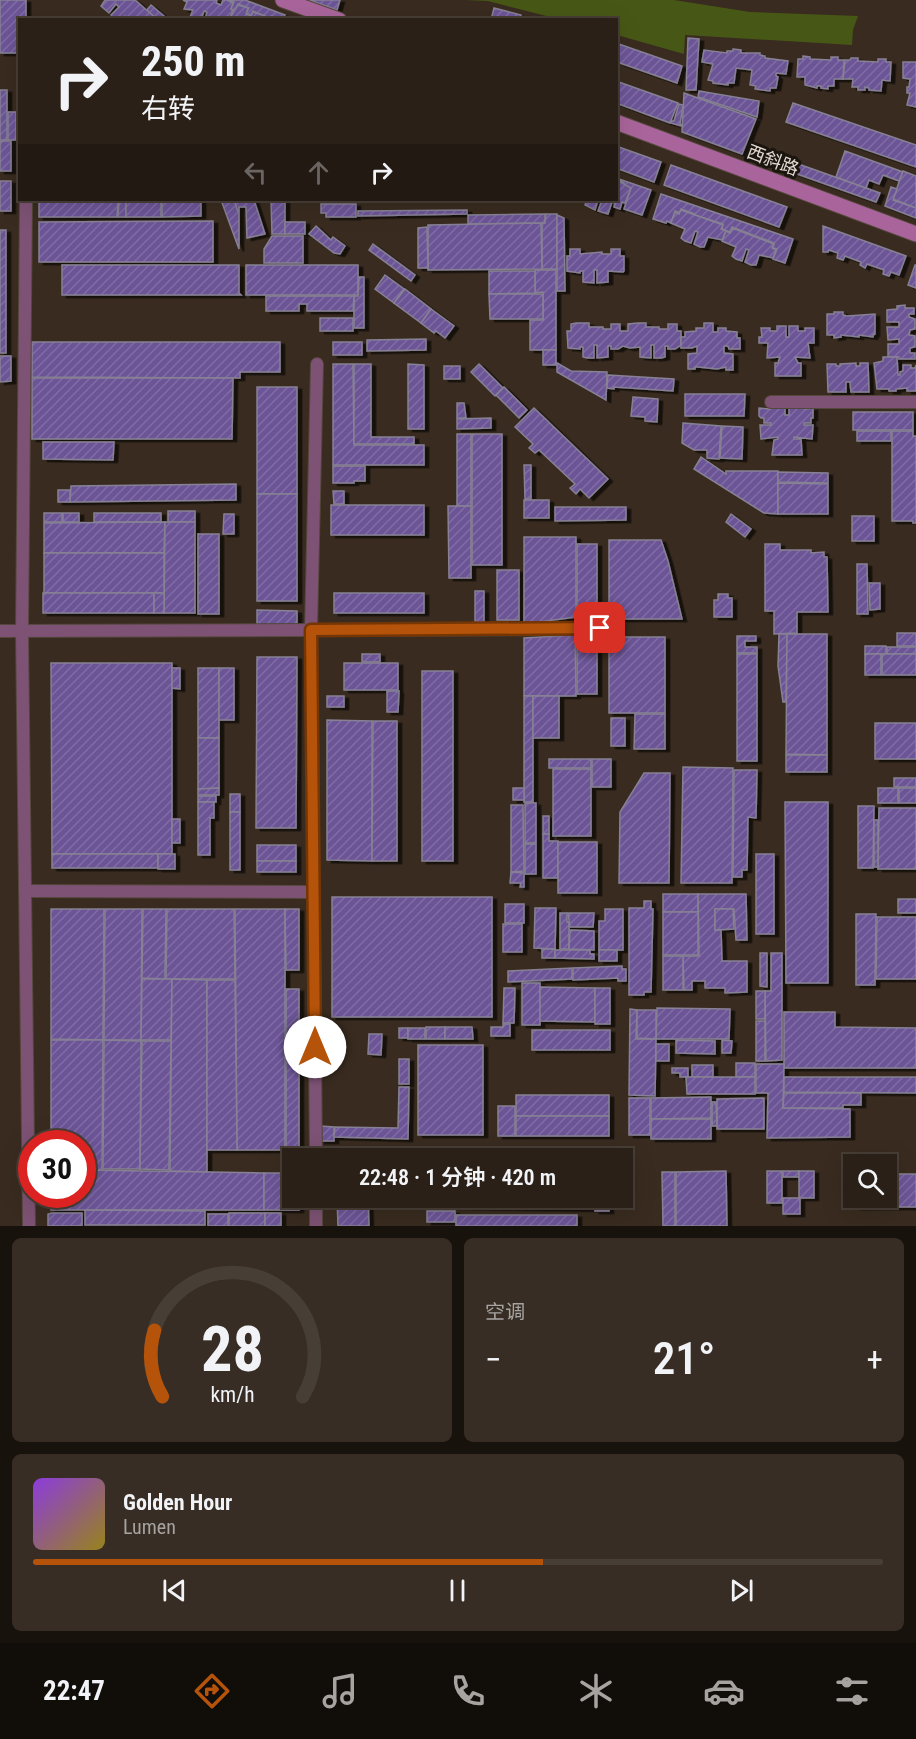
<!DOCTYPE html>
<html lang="zh">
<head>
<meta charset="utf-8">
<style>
	body { margin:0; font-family:"Roboto Condensed","Noto Sans SC",sans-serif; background:#372d24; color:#f1f3f6; height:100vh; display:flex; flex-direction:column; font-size:22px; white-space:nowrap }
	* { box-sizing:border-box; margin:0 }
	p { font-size:20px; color:#a6a3a1 }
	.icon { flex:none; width:33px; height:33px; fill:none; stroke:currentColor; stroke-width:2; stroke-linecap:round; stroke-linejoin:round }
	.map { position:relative; height:1226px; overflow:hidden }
	.side { display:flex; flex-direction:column; gap:12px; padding:12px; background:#18120d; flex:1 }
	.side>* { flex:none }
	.top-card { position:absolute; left:18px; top:18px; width:600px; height:183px; border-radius:0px; box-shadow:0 6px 24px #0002,0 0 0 2px #473e36; background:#2b2017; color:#f1f3f6; overflow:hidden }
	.buttons { position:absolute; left:843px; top:1154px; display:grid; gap:12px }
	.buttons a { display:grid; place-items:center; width:54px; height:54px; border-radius:0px; background:#2b2017; box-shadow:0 6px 24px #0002,0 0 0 2px #473e36; font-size:30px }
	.speed { position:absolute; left:18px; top:1130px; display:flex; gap:12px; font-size:30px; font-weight:700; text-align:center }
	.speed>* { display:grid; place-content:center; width:78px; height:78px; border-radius:50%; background:#2b2017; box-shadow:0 6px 24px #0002,0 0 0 2px #473e36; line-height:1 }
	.speed .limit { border:9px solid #d22; background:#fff; color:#111 }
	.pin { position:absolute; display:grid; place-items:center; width:51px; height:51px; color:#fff; margin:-26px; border-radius:12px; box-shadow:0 3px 9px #0006 }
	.me { position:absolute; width:66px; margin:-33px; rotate:0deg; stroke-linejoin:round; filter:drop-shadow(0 0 4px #0008) }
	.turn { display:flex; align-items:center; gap:21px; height:126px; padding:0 24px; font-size:27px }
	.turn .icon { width:78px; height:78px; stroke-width:2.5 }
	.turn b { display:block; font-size:42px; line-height:51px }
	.lanes { display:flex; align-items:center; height:57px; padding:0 24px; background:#0003; justify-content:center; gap:30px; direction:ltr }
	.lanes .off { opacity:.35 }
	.big { font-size:45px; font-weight:600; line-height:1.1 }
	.side .card { flex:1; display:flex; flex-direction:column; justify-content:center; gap:9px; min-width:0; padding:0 21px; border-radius:9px; background:#372d24 }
	.side .dial { align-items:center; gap:0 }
	.dial svg { height:156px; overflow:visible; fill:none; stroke:#473e36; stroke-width:7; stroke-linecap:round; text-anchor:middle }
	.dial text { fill:#f1f3f6; stroke:none }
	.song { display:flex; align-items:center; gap:18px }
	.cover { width:72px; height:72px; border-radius:9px; background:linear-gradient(135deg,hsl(270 70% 55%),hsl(50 70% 35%)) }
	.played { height:6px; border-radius:3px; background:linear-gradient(90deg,#b45309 60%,#473e36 60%) }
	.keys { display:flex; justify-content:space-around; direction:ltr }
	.heat { display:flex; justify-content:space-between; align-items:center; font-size:33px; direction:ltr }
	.side .tiles { flex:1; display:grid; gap:12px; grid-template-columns:1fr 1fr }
	.card:last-child { grid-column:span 2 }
	.trip { position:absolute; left:282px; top:1148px; width:351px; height:60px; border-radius:0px; background:#2b2017; box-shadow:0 6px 24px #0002,0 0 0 2px #473e36; font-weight:600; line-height:60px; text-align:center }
	.menu { display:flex; height:96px; justify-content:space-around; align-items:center; background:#110d09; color:#a6a3a1 }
	.menu .icon { width:42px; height:42px }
	.menu .active { color:#b45309 }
	.menu b { font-size:27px; color:#f1f3f6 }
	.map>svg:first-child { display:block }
	.grass { fill:#475816 }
	.building { fill:url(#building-hatch); stroke:#868194; stroke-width:1.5; filter:url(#shadow) }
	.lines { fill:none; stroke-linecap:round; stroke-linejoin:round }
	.street-casing { stroke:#54473b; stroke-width:14 }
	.secondary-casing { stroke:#54473b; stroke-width:17 }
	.street { stroke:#7d5274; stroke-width:12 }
	.secondary { stroke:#a9659b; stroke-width:15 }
	.route-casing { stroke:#753606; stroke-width:15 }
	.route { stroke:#b45309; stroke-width:10 }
	.labels { text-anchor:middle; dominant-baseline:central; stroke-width:6; stroke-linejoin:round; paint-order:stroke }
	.street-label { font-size:18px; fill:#e2d9d1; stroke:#1b150f }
</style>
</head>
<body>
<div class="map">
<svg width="916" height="1226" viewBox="0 0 916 1226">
	<defs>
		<pattern id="building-hatch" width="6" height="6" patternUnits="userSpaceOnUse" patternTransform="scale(1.5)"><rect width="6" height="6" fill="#6c5497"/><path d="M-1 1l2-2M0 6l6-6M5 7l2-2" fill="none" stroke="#816ca4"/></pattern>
		<filter id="shadow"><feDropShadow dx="4.5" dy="2.5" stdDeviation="0" flood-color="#0009"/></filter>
	</defs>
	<rect width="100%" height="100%" fill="#392b1f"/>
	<polygon class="grass" points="465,0 674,0 750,12 858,16 853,30 852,45 685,35 684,54 617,35 616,20 558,19 488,1"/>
	<g class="building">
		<polygon points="0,0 26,0 26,20 20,20 20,53 0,53"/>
		<polygon points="105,0 135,0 158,20 135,18 125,20 127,18 125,16 122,20 116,20 111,15 119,7 116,4 109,13 101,6"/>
		<polygon points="183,0 217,0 216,3 221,5 223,0 227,0 233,3 231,9 233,10 230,18 227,17 226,20 205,20 207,12 204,11 201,20 196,20 190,17 193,10 184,9 187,2"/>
		<polygon points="228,0 245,0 285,15 283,20 271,16 269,20 264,20 265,16 253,11 251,15 246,13 249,8 238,4 236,11 231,9 234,2"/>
		<polygon points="309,0 340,0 337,10"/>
		<polygon points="151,5 165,17 163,20 158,20 147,10"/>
		<polygon points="238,5 248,8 246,14 251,16 253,12 265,16 263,20 230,18"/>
		<polygon points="494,8 521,15 520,20 491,20"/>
		<polygon points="688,38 699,39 696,90 686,90"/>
		<polygon points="616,43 682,66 677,83 620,63 616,60"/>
		<polygon points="733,49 741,50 741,53 760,53 760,55 765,56 765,58 788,61 786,74 776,73 776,76 778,77 776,88 770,88 770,91 755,89 756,86 750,85 752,70 736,68 734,83 728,83 728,85 713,83 713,81 708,80 713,64 702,62 704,50 727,53 727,51 733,51"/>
		<polygon points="803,56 810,57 810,59 831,60 831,57 838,57 838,60 844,60 843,79 834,79 834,86 828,86 828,89 821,88 821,86 817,86 817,88 805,85 805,77 797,77 798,59 803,59"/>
		<polygon points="851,58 858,58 858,61 878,62 878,59 886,59 886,62 891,62 890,81 882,80 881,91 869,90 869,88 865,87 865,90 858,90 858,87 852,87 853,79 843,79 845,60 850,60"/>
		<polygon points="903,62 916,62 916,107 907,105 910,93 907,93 907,87 909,87 910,79 903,78"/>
		<polygon points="616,81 678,103 670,123 616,103"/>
		<rect x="0" y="90" width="7" height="50"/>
		<polygon points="699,91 759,101 757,117 698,97"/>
		<polygon points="684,93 756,119 742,154 682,132"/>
		<polygon points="793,103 916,145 916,167 786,122"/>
		<polygon points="679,104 683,105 680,124 682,125 681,126 671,123 671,121 674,121"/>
		<rect x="8" y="112" width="8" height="28"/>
		<rect x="0" y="141" width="11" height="30"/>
		<polygon points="616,146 661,162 654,182 616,168"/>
		<polygon points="759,150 880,193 876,202 755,159"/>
		<polygon points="845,151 903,172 899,181 883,175 879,184 869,180 866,188 836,177"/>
		<polygon points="671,165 787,207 779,227 664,185"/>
		<polygon points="903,171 916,176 916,208 893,199"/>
		<polygon points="616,178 651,190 642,215 624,209 631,188 623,185 624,183"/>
		<polygon points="617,180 631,188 625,203 622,202 620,209 614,207 615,203 612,202 608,214 598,211 602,200 616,200"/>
		<rect x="0" y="181" width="11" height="30"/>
		<polygon points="891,187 897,189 893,200 916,208 916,218 885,206"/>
		<polygon points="661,194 793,239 785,263 773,259 777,249 773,248 774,243 732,227 730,232 722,229 723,224 695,215 695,214 681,209 680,213 675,211 671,223 667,221 666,223 653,219"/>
		<polygon points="162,200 201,200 201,216 162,217"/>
		<polygon points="221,200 234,200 238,212 234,200 254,200 265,234 247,238 246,207 239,207 239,249"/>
		<polygon points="587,200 598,200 595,210 585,205"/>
		<polygon points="119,201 126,201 126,217 118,217"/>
		<polygon points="161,201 161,217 126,217 126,202"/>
		<polygon points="271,201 285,201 285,234 272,234"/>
		<polygon points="39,202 118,202 117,217 39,217"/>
		<polygon points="321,204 356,204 356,217 326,217 326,213 321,213"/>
		<polygon points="467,210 467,214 358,216 358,211"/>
		<polygon points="681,210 723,225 721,229 726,231 722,240 708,237 704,247 700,247 694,244 698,232 695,231 691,243 685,241 681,238 685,229 671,223 675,212 679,214"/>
		<polygon points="545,214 545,223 468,224 468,215"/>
		<polygon points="546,214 557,214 557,269 542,269 542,224 545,223"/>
		<polygon points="557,215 564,218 565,291 557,291"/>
		<polygon points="213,221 213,262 39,262 39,222"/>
		<rect x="285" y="222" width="20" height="12"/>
		<polygon points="541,223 542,269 428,270 428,225"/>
		<polygon points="316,226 331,240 333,237 345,246 340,254 334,253 309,234"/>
		<polygon points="823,226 906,256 899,275 891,272 889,276 883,274 884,270 867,264 865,268 860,265 861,262 845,256 843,260 837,258 838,253 829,250 828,252 823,252"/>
		<polygon points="427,227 428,268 418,268 418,228"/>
		<polygon points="732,228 774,244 772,248 776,250 773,258 759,255 756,265 751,265 745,262 749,250 746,249 742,261 736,259 732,256 736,247 722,241 726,231 730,233"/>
		<rect x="0" y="230" width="6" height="123"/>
		<polygon points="272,236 303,236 303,263 264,263 264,249"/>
		<polygon points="373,244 415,275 411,281 369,250"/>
		<polygon points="570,249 580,249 580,254 602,252 602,254 611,254 611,249 620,249 620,256 624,256 624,271 623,272 608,271 608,282 597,283 597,270 594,270 594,283 583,282 583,271 580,271 580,273 567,271 567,256 570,256"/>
		<polygon points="62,265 239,265 239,293 241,295 62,295"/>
		<rect x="246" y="265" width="112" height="30"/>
		<polygon points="915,265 916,265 916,288 908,285"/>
		<polygon points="535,270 556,270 556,350 530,350 530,320 543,320 543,292 535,293"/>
		<polygon points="489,271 535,271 535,293 489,294"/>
		<polygon points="385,275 404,289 394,303 375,289"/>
		<polygon points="359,277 364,277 364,328 354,328 354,296 358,296"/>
		<polygon points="405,289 431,309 421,323 394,303"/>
		<polygon points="489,294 543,294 543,319 490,319"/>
		<polygon points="266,296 354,296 353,311 307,311 307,304 299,304 299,311 266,311"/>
		<polygon points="905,305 905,308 914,308 914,314 909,314 909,317 915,319 915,329 910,330 909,335 915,336 915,347 910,348 910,353 915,353 915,359 899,359 899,357 888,357 888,344 899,344 899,339 888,340 887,327 899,327 899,322 887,322 887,310 897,309 897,306"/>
		<polygon points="431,309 454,326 445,338 436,331 434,333 421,323"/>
		<polygon points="834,312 843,312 843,315 847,316 875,314 875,334 873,335 873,337 859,335 859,337 841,335 841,337 834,338 834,335 827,335 827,314 834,314"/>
		<rect x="320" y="318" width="33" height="13"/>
		<polygon points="576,323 589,323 589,327 603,327 603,329 611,329 611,324 620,324 620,331 628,331 628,324 638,323 646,323 646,327 659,327 659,329 668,329 668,324 677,324 677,331 681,331 681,345 675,349 668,349 668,346 665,346 665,357 661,358 654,358 654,345 651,345 651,358 640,357 640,347 630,348 623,346 618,349 611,349 611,346 608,346 608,357 597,358 597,345 594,345 594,358 587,358 583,357 583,347 580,347 580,349 568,348 567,331 571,331 571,324"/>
		<polygon points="704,323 713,323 713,332 718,332 718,328 726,328 726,331 737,332 737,338 740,338 740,349 729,349 728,346 724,346 724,353 733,354 733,370 726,370 726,367 717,369 698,367 695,367 695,369 688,369 688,354 697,353 697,346 692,348 681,348 681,337 685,337 685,332 696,331 696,328 704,328"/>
		<polygon points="777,326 786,326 786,337 789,337 789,326 798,326 798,331 805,331 805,328 814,328 814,343 808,343 810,358 795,357 798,363 801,363 801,376 775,376 775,363 778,363 780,357 767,358 768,343 759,343 759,337 762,337 761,328 770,328 770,331 777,331"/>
		<polygon points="426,339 426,350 367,351 367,340"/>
		<polygon points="32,342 280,342 280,372 240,372 240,378 32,377"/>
		<rect x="333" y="342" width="29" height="13"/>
		<rect x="543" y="350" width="13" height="15"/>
		<polygon points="0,356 11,356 11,381 0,382"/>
		<polygon points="883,357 897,357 898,375 900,375 900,372 903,371 903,365 911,365 911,368 915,368 916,365 916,391 907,391 907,388 896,389 896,391 889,391 889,389 877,389 874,363 883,361"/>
		<polygon points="557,363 571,371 607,372 606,400 557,372"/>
		<polygon points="856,363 856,366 860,366 860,363 868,363 869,392 851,392 850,382 846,382 846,392 828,392 827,364 836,364 836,366 840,366 840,364"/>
		<polygon points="333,364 353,364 354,445 424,445 424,465 333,465"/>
		<polygon points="354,364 371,364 371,437 414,437 414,444 354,444"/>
		<polygon points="408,364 424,365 424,429 408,429"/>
		<polygon points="479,364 503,388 495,396 471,372"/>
		<rect x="444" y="366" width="16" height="13"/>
		<polygon points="608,375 674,379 673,391 614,387 614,389 607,388"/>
		<polygon points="32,378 233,378 232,439 32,439"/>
		<rect x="257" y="387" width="40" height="107"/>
		<polygon points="504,387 527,410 519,418 496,395"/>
		<polygon points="685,394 745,394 744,416 685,416"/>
		<polygon points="633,397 658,399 657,422 645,421 645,417 631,416"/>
		<polygon points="457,403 464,403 466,418 457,418"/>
		<polygon points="785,406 785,415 789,415 789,406 806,409 813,408 813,418 811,418 811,423 804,423 804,425 813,425 812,439 794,437 794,439 801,439 802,455 772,455 774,440 778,439 778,437 761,439 760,425 771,425 771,423 764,423 764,418 761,418 759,416 759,408 769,409"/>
		<polygon points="534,408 608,479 589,498 580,489 576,494 570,488 575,484 539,450 535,453 529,448 533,444 515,427"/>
		<rect x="853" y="412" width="60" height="18"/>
		<polygon points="491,418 491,428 457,429 457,419"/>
		<polygon points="683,423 721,426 719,459 707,458 707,450 694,450 682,443"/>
		<polygon points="722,426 743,427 742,459 720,458"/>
		<rect x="857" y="431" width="34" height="10"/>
		<polygon points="892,431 913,431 913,436 916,436 916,523 913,523 913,521 892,521"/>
		<rect x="457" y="434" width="14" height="72"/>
		<rect x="472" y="434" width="30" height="131"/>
		<polygon points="43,442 114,442 113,460 43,459"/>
		<polygon points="701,457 726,474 726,471 778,471 778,514 764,513 694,469"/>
		<polygon points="524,465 531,465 531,499 525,499"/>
		<polygon points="333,466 365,466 365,481 354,481 354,483 333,483"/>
		<polygon points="778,472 828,473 828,483 778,482"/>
		<polygon points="778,483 828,484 828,514 778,514"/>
		<polygon points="236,484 236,500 70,502 71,486"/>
		<rect x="58" y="490" width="12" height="12"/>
		<polygon points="333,491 344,491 344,504 334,504"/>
		<rect x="257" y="494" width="40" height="107"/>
		<rect x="524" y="500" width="25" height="18"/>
		<rect x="331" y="505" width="93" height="30"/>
		<polygon points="448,506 471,506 471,578 449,578"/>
		<polygon points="555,507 626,507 626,520 555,521"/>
		<rect x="168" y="511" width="27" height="11"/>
		<rect x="44" y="513" width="18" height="9"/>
		<rect x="63" y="513" width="16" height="9"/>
		<rect x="94" y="513" width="67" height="9"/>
		<polygon points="224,514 234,514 234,534 223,534"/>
		<polygon points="731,514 751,529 745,537 726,522"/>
		<rect x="852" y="516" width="22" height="25"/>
		<polygon points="165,522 164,553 44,553 44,523"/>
		<polygon points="165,522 195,522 195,613 164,613"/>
		<rect x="198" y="534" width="21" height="80"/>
		<polygon points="524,537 576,537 576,617 524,624"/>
		<polygon points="609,540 661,540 668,561 682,619 609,619"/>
		<rect x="577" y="544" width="20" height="75"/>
		<polygon points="765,544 780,544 780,550 811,550 811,553 824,552 824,557 827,557 828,612 797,612 797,633 774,634 774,611 765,611"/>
		<rect x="44" y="553" width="120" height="40"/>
		<polygon points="857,564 867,564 868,614 857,614"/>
		<rect x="497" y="570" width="22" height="50"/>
		<polygon points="869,583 880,583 880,609 870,610"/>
		<rect x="475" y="591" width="9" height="31"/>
		<rect x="43" y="593" width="111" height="20"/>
		<rect x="154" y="593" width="10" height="20"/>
		<rect x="334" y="593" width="90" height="20"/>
		<polygon points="718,594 728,594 728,598 732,598 732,617 714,617 714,600 718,600"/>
		<polygon points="257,610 297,611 297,626 257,625"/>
		<rect x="897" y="633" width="19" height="13"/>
		<rect x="577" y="634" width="20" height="60"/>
		<polygon points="779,634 787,634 786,702 783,702 778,666"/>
		<polygon points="787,634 827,634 827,755 786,754"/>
		<polygon points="575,635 576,696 524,696 524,638"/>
		<polygon points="737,636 756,636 756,641 745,641 745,647 757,647 757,653 737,653"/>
		<rect x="609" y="637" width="56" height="76"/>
		<rect x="865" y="646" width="21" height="8"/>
		<rect x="887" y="647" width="29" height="7"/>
		<rect x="362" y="654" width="18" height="8"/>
		<rect x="737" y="654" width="20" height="107"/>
		<rect x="865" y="654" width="16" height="21"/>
		<rect x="882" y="654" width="34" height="21"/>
		<polygon points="257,657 297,657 296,828 256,828"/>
		<polygon points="51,663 172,663 172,854 52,854"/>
		<rect x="344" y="663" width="54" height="27"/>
		<polygon points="172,668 180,668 180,689 172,688"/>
		<rect x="198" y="668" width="21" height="70"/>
		<rect x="219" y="668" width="15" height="52"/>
		<rect x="422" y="671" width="31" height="190"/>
		<polygon points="387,691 399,691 398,712 387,712"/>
		<rect x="327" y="696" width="17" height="11"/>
		<rect x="524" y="696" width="9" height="106"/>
		<rect x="533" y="696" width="26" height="42"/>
		<polygon points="635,714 665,714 665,749 634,749"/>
		<rect x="611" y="718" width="14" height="28"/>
		<polygon points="327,720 372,721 372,861 327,860"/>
		<polygon points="373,721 397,721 397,861 372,861"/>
		<rect x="875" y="723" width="41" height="36"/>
		<polygon points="198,738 219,738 219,788 198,789"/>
		<rect x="786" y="755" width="41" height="17"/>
		<rect x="549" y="759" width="42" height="9"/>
		<rect x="592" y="759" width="19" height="28"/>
		<polygon points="683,767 733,768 732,883 681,883"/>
		<rect x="553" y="769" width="38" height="67"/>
		<polygon points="734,770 757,770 756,818 748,817 747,870 742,870 742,877 733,877"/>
		<polygon points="644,773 670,773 669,883 619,883 620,812"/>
		<rect x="894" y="778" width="22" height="9"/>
		<polygon points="219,788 219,795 198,795 198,789"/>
		<rect x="513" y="788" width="11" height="12"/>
		<rect x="878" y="788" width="20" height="15"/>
		<rect x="899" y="788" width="17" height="15"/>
		<rect x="230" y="794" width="10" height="18"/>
		<rect x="198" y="796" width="18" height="6"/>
		<polygon points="198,802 214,802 214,818 210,818 210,855 198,855"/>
		<polygon points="785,802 828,802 828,983 786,983"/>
		<rect x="525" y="803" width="11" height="40"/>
		<polygon points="511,805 523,805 524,871 511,872"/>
		<polygon points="858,806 874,806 873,868 858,868"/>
		<polygon points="879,808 916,808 916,869 878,869"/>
		<rect x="230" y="812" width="10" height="58"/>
		<rect x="543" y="816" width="6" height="18"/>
		<rect x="172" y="819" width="8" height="24"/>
		<rect x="874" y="820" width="4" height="47"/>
		<polygon points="543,834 549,834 549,841 558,841 558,878 543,878"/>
		<rect x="558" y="842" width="39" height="51"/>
		<rect x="525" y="844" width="11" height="30"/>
		<rect x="257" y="845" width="39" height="16"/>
		<rect x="52" y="854" width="106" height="14"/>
		<rect x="158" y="854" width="17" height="15"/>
		<rect x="756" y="854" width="18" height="80"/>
		<rect x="257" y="861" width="39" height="11"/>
		<polygon points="511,872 524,873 524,887 520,887 521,883 510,883"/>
		<rect x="663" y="894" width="35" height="18"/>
		<polygon points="698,894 746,894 747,940 736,940 734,909 715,909 715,930 721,930 722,961 747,961 747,992 725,993 725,988 705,988 705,981 692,981 692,990 684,990 683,956 699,956"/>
		<rect x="332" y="897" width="160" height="120"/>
		<rect x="898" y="899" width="18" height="14"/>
		<polygon points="644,901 651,901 651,909 653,909 651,992 644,992 644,995 629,995 629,908 644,908"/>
		<rect x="505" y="904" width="19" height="19"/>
		<polygon points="535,908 556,908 555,949 534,948"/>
		<polygon points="51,909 104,909 103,1040 51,1039"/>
		<polygon points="105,909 142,909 141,1040 104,1040"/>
		<polygon points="143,909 166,909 165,979 142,978"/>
		<polygon points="167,909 234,909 235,979 166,979"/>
		<polygon points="235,909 285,909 285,1150 237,1150"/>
		<polygon points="285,909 299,909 299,970 286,970"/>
		<polygon points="605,909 623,909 623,950 599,950 599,921 605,921"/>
		<polygon points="715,909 733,909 734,929 715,930"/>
		<rect x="663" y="912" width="35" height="43"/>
		<polygon points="560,913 567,913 567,922 569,922 569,949 560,949"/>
		<polygon points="568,913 594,913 593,927 570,927"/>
		<polygon points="856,914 876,914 875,985 856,985"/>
		<polygon points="877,917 916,917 916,979 876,979"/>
		<rect x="503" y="924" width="19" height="28"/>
		<polygon points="570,930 594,931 594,950 569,949"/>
		<rect x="542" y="949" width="13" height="9"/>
		<polygon points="555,950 590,950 590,954 594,954 594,959 555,958"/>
		<rect x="599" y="950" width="18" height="11"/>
		<polygon points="760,953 767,953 767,987 760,986"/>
		<polygon points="771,953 782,953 782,1060 766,1061 765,991 771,991"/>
		<rect x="663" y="956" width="20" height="34"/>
		<polygon points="622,966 622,969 626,969 626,981 618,981 618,978 573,980 573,968"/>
		<polygon points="572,968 572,979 508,982 508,971"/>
		<polygon points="142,979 172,979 171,1040 141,1040"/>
		<polygon points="172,979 207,980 207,1172 170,1171"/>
		<polygon points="207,980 235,980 237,1150 207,1150"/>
		<rect x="522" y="983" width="18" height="42"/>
		<polygon points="540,987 595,988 595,1022 540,1021"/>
		<polygon points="504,988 515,988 514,1023 503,1023"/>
		<rect x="595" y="988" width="15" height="36"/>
		<rect x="286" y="989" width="13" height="161"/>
		<rect x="756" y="991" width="9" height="28"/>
		<polygon points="657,1008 730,1009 729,1039 656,1039"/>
		<polygon points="630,1009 637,1010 636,1039 656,1039 655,1096 629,1095"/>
		<polygon points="637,1010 656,1010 656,1039 637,1038"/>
		<polygon points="784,1012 835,1012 835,1027 916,1028 916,1068 784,1068"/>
		<rect x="756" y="1021" width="9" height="40"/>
		<polygon points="503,1024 510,1024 510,1036 491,1036 491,1027 503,1027"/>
		<rect x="426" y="1027" width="19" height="12"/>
		<polygon points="445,1027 472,1027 473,1039 445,1039"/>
		<rect x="399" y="1028" width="9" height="10"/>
		<rect x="408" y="1028" width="17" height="11"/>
		<rect x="532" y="1030" width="78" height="20"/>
		<polygon points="369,1034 382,1034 381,1055 368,1054"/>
		<polygon points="51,1040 103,1040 102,1170 82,1170 82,1143 51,1143"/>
		<polygon points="104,1040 141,1041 140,1169 103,1169"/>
		<polygon points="676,1040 715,1041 715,1054 676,1053"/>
		<polygon points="722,1040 732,1041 731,1053 722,1053"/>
		<polygon points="142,1041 171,1041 169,1170 140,1169"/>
		<rect x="656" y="1044" width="13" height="17"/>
		<rect x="418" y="1045" width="65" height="90"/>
		<rect x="399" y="1059" width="10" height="25"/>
		<rect x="736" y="1063" width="19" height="14"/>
		<polygon points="756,1064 784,1064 783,1108 850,1109 850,1137 767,1138 768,1093 756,1093"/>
		<rect x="692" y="1065" width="21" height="12"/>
		<polygon points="672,1068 688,1068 688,1077 680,1077 680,1073 672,1073"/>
		<polygon points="686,1077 755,1077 755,1094 687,1094"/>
		<polygon points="784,1077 916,1077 916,1093 784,1092"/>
		<polygon points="399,1087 409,1087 408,1139 334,1137 335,1127 398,1128"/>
		<polygon points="784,1093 861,1093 861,1105 843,1105 843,1108 783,1108"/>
		<rect x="516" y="1095" width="93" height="21"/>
		<polygon points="711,1097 711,1118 651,1119 651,1098"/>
		<rect x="629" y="1098" width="21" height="37"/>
		<polygon points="764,1098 764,1129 717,1129 717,1099"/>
		<polygon points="712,1102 716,1102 717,1126 712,1126"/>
		<rect x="498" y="1106" width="17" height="30"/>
		<rect x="516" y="1116" width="93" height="20"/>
		<rect x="651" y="1119" width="60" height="20"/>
		<polygon points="320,1126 334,1127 334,1141 320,1141"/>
		<polygon points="381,1147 381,1158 341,1158 341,1148"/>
		<polygon points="82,1170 264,1173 264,1210 51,1210 51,1194 82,1194"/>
		<polygon points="726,1171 727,1226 676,1226 676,1172"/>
		<rect x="767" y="1171" width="15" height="32"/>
		<rect x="783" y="1171" width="16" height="6"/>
		<rect x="799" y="1171" width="15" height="27"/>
		<polygon points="662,1172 675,1172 675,1226 663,1226"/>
		<polygon points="264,1173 292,1173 292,1197 300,1197 299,1210 264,1210"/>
		<polygon points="886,1174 916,1174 916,1207 856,1207 856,1197 886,1197"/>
		<polygon points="337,1197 368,1197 369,1226 338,1226"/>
		<polygon points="409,1197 595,1197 595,1209 409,1206"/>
		<polygon points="596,1197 609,1197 609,1211 595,1211"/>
		<rect x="783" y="1198" width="17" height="16"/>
		<polygon points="85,1210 205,1211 205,1225 85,1225"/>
		<rect x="427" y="1211" width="28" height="11"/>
		<polygon points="52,1213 82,1213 82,1226 48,1226 48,1214"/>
		<rect x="229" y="1213" width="36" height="13"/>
		<rect x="265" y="1213" width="16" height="13"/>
		<rect x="208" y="1214" width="20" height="12"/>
		<rect x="456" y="1215" width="121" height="11"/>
	</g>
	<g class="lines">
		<defs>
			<g id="street">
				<polyline points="26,200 22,631 29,1226"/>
				<polyline points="771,402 916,402"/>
				<polyline points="0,631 600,629"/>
				<polyline points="25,891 313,892"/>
				<polyline points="316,1158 311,630 317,364"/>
				<polyline points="316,1197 316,1226"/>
			</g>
			<g id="secondary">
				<polyline points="283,0 339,20"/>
				<polyline points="616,122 916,234"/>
			</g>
		</defs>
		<use href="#street" class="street-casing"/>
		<use href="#secondary" class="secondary-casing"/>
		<use href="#street" class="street"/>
		<use href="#secondary" class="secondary"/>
	</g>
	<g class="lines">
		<defs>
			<polyline id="route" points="315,1047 311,630 600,628"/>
		</defs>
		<use href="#route" class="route-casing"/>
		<use href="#route" class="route"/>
	</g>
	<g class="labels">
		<g class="street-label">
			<text transform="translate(773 160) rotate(21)">西斜路</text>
		</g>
	</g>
</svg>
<div class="buttons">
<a><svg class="icon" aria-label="search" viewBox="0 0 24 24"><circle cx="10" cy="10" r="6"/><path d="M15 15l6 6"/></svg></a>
</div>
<div class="speed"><div class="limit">30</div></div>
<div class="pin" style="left:600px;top:628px;background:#d93025"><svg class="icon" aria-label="arrive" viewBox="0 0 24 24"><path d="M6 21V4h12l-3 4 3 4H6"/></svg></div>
<svg class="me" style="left:315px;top:1047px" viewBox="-20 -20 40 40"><circle r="19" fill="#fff"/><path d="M0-13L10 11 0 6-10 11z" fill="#b45309"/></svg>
<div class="trip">22:48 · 1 分钟 · 420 m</div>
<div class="top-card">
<div class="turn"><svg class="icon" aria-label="right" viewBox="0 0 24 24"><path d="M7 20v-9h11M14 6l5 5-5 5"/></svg><div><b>250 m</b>右转</div></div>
<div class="lanes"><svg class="icon off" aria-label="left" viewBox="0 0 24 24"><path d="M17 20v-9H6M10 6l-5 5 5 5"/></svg><svg class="icon off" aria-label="ahead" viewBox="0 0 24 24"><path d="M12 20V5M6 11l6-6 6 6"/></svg><svg class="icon" aria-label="right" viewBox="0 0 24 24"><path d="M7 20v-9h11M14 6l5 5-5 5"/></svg></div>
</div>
</div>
<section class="side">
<div class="tiles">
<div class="card dial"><svg viewBox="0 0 100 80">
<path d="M14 69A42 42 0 1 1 86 69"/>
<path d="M14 69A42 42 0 0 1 10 35" stroke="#b45309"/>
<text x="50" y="56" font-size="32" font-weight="700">28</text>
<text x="50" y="72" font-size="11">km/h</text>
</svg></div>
<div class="card"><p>空调</p>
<div class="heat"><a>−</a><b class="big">21°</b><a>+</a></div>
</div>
<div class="card">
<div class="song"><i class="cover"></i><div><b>Golden Hour</b><p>Lumen</p></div></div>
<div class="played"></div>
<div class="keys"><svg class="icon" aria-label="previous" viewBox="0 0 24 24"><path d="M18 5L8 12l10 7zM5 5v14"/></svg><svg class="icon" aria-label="pause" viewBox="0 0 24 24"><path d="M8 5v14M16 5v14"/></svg><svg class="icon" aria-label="next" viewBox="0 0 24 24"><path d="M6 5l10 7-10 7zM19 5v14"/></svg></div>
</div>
</div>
</section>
<nav class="menu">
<b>22:47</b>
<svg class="icon active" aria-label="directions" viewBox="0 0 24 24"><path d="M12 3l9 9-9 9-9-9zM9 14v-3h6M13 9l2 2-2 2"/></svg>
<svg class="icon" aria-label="music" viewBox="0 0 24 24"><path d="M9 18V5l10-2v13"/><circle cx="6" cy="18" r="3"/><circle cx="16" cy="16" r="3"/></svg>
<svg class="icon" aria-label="phone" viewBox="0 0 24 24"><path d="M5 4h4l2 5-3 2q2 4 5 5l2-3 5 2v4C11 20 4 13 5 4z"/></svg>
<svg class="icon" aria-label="climate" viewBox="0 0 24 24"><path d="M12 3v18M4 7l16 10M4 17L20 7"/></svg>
<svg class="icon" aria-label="car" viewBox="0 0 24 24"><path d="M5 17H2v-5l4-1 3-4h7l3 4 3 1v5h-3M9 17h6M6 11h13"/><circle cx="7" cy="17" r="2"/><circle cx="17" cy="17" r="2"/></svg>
<svg class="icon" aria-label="filters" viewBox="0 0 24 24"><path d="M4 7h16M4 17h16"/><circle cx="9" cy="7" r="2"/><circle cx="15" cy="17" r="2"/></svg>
</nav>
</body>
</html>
